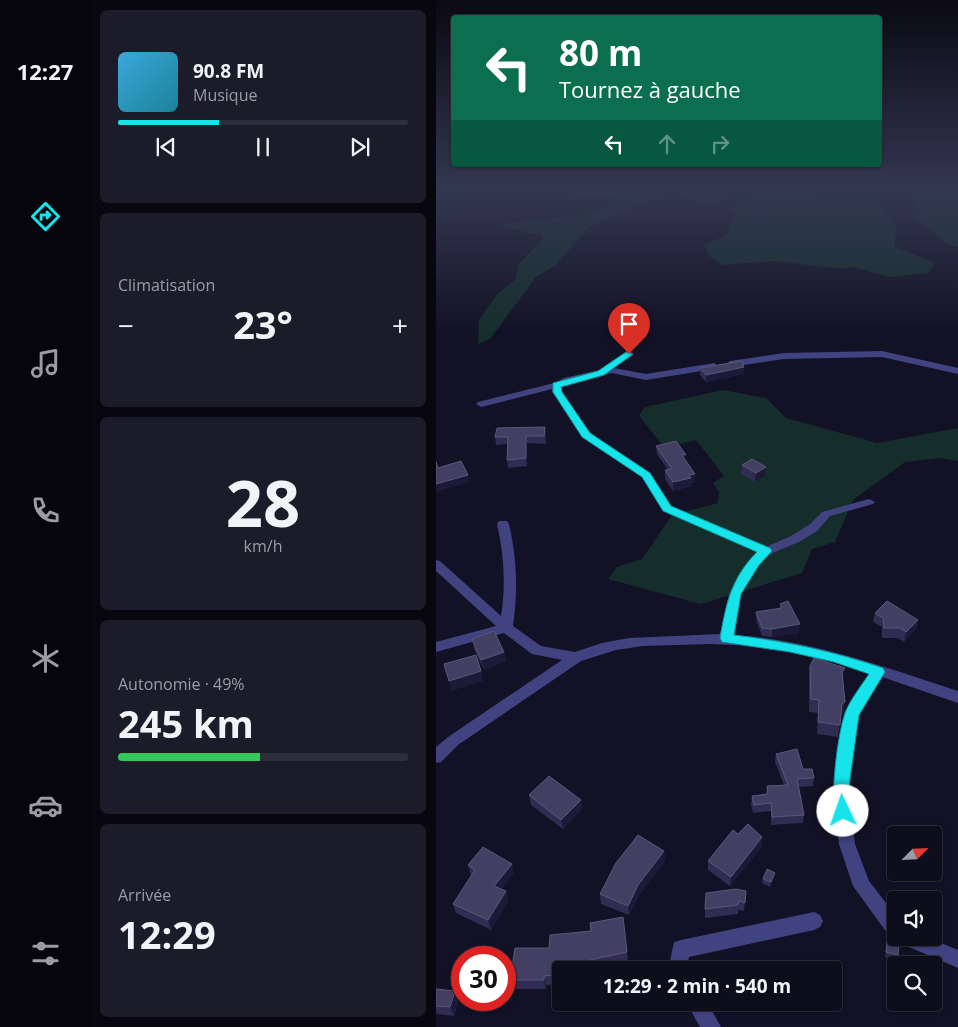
<!DOCTYPE html>
<html lang="fr">
<head>
<meta charset="utf-8">
<style>
	body { margin:0; font-family:"Open Sans",sans-serif; background:#1c1b29; color:#f1f3f6; height:100vh; display:flex; flex-direction:column; font-size:19px; white-space:nowrap }
	* { box-sizing:border-box; margin:0 }
	p { font-size:16px; color:#9b9ca3 }
	.icon { flex:none; width:28px; height:28px; fill:none; stroke:currentColor; stroke-width:2; stroke-linecap:round; stroke-linejoin:round }
	.map { position:relative; flex:1; overflow:hidden }
	.sheet { display:flex; flex-direction:column; gap:10px; padding:10px; background:#08070f; width:346px }
	.sheet>* { flex:none }
	.top-card { position:absolute; left:15px; top:15px; width:431px; height:152px; border-radius:5px; box-shadow:0 1px 4px #0004,0 0 0 1px #2e2d3b; background:#0b6e4f; color:#fff; overflow:hidden }
	.needle { width:32px; rotate:66deg }
	.tools { position:absolute; left:451px; top:826px; display:grid; gap:10px }
	.tools a { display:grid; place-items:center; width:55px; height:55px; border-radius:5px; background:#0e0d1c; box-shadow:0 1px 4px #0004,0 0 0 1px #2e2d3b; font-size:25px }
	.speed { position:absolute; left:15px; top:946px; display:flex; gap:10px; font-size:25px; font-weight:700; text-align:center }
	.speed>* { display:grid; place-content:center; width:65px; height:65px; border-radius:50%; background:#0e0d1c; box-shadow:0 1px 4px #0004,0 0 0 1px #2e2d3b; line-height:1 }
	.speed .limit { border:8px solid #d22; background:#fff; color:#111 }
	.pin { position:absolute; display:grid; place-items:center; width:42px; height:42px; color:#fff; margin:-51px -21px; border-radius:50% 50% 50% 0; rotate:-45deg; box-shadow:0 0 5px #0007 }
	.pin .icon { rotate:45deg }
	.me { position:absolute; width:55px; margin:-28px; rotate:357deg; stroke-linejoin:round; filter:drop-shadow(0 0 4px #0008) }
	.turn { display:flex; align-items:center; gap:18px; height:105px; padding:0 25px; font-size:22px }
	.turn .icon { width:65px; height:65px; stroke-width:2.5 }
	.turn b { display:block; font-size:35px; line-height:42px }
	.lanes { display:flex; align-items:center; height:48px; padding:0 25px; background:#0003; justify-content:center; gap:25px; direction:ltr }
	.lanes .off { opacity:.35 }
	.big { font-size:38px; font-weight:700; line-height:1.1 }
	.sheet .widget { flex:1; display:flex; flex-direction:column; justify-content:center; gap:8px; min-width:0; padding:0 18px; border-radius:8px; background:#1c1b29 }
	.sheet .dial { align-items:center; gap:0 }
	.dial b { font-size:65px; line-height:1 }
	.song { display:flex; align-items:center; gap:15px }
	.cover { width:60px; height:60px; border-radius:8px; background:linear-gradient(135deg,hsl(200 70% 55%),hsl(190 70% 35%)) }
	.played { height:5px; border-radius:2px; background:linear-gradient(90deg,#16e3ea 35%,#2e2d3b 35%) }
	.keys { display:flex; justify-content:space-around; direction:ltr }
	.heat { display:flex; justify-content:space-between; align-items:center; font-size:28px; direction:ltr }
	.charge { height:8px; border-radius:4px; background:linear-gradient(90deg,#34c759 49%,#2e2d3b 0) }
	.trip { position:absolute; left:116px; top:961px; width:290px; height:50px; border-radius:5px; background:#0e0d1c; box-shadow:0 1px 4px #0004,0 0 0 1px #2e2d3b; font-weight:700; line-height:50px; text-align:center }
	main { display:flex; flex:1; min-height:0 }
	.tab-bar { display:flex; flex-direction:column; width:90px; justify-content:space-around; align-items:center; background:#06050b; color:#9b9ca3 }
	.tab-bar .icon { width:35px; height:35px }
	.tab-bar .selected { color:#16e3ea }
	.tab-bar b { font-size:22px; color:#f1f3f6 }
	.map>svg:first-child { display:block }
	.green { fill:#152e2c }
	.lines { fill:none; stroke-linecap:round; stroke-linejoin:round }
	.street { fill:#414280; fill-rule:evenodd }
	.wall { fill:#312c51 }
	.shaded-wall { fill:#1d1938 }
	.building { fill:#433f63; stroke:#5b577b }
	.route { fill:#16e3ea; stroke:#0e9498 }
</style>
</head>
<body>
<main>
<nav class="tab-bar">
<b>12:27</b>
<svg class="icon selected" aria-label="directions" viewBox="0 0 24 24"><path d="M12 3l9 9-9 9-9-9zM9 14v-3h6M13 9l2 2-2 2"/></svg>
<svg class="icon" aria-label="music" viewBox="0 0 24 24"><path d="M9 18V5l10-2v13"/><circle cx="6" cy="18" r="3"/><circle cx="16" cy="16" r="3"/></svg>
<svg class="icon" aria-label="phone" viewBox="0 0 24 24"><path d="M5 4h4l2 5-3 2q2 4 5 5l2-3 5 2v4C11 20 4 13 5 4z"/></svg>
<svg class="icon" aria-label="climate" viewBox="0 0 24 24"><path d="M12 3v18M4 7l16 10M4 17L20 7"/></svg>
<svg class="icon" aria-label="car" viewBox="0 0 24 24"><path d="M5 17H2v-5l4-1 3-4h7l3 4 3 1v5h-3M9 17h6M6 11h13"/><circle cx="7" cy="17" r="2"/><circle cx="17" cy="17" r="2"/></svg>
<svg class="icon" aria-label="filters" viewBox="0 0 24 24"><path d="M4 7h16M4 17h16"/><circle cx="9" cy="7" r="2"/><circle cx="15" cy="17" r="2"/></svg>
</nav>
<section class="sheet">
<div class="widget">
<div class="song"><i class="cover"></i><div><b>90.8 FM</b><p>Musique</p></div></div>
<div class="played"></div>
<div class="keys"><svg class="icon" aria-label="previous" viewBox="0 0 24 24"><path d="M18 5L8 12l10 7zM5 5v14"/></svg><svg class="icon" aria-label="pause" viewBox="0 0 24 24"><path d="M8 5v14M16 5v14"/></svg><svg class="icon" aria-label="next" viewBox="0 0 24 24"><path d="M6 5l10 7-10 7zM19 5v14"/></svg></div>
</div>
<div class="widget"><p>Climatisation</p>
<div class="heat"><a>−</a><b class="big">23°</b><a>+</a></div>
</div>
<div class="widget dial"><b>28</b><p>km/h</p></div>
<div class="widget"><p>Autonomie · 49%</p><b class="big">245 km</b><div class="charge"></div></div>
<div class="widget"><p>Arrivée</p><b class="big">12:29</b></div>
</section>
<div class="map">
<svg width="522" height="1027" viewBox="0 0 522 1027">
	<rect width="100%" height="100%" fill="#131125"/>
	<g class="green">
		<polygon points="134,189 218,189 152,198 141,196"/>
		<path d="M233,189h33l24,7c-17,18 -40,-3 -57,-7z"/>
		<polygon points="306,189 344,189 346,195 356,197 442,205 460,222 459,247 499,263 492,273 454,277 417,267 405,269 339,261 286,265 273,256 268,245 290,235 294,230 293,226 299,214 293,210 319,201 320,197"/>
		<polygon points="485,192 522,195 522,247 512,244 476,216 480,205 476,194"/>
		<polygon points="206,193 225,196 153,227 121,264 100,277 54,339 42,344 43,320 61,294 79,280 82,265 107,239 105,235 58,225 151,214 175,207"/>
		<polygon points="287,390 330,398 350,418 441,443 522,428 522,461 504,458 469,462 417,500 399,542 376,549 366,573 265,604 172,579 181,567 206,559 236,515 282,503 283,492 277,483 288,476 260,440 228,448 203,415 209,407"/>
	</g>
	<g class="lines">
		<g class="street">
			<path d="M193,351l3,1v4l-18,12 32,6 68,-11 4,3 -4,3 -68,11 -34,-7 -42,9 -8,4v6l28,41 60,40 21,33 95,41 25,-11 18,-11 13,-13 47,-13 6,3 -2,2 -43,12 -13,15 -18,11 -29,12 -11,11 -18,29 -7,41c77,5 150,32 224,56v12l-76,-26 -23,38 -6,33 -5,46 7,50 14,37 27,35v22h33l29,12v18l-56,-24 -3,-5 -3,1 -6,-3 -37,-51 -14,-42 -7,-50 5,-46 8,-34 25,-41 -55,-16 -59,-11 -46,-2 -67,2 -27,4 -35,11 -123,84 -17,17 -5,1v-16l12,-10 114,-77 -30,-6 -28,-21 -68,19v-10l60,-16 -60,-55v-11l4,1 61,55c5,-31 3,-61 -4,-92l2,-3h8l2,3c8,35 9,67 4,102l28,20 34,6 27,-9 27,-5 91,-4 9,-40 21,-35 8,-7 -95,-42 -21,-33 -60,-40 -30,-45v-3l-71,18 -5,-3 2,-2 76,-19 10,-5 36,-8z"/>
			<polygon points="446,351 522,368 522,374 446,357 348,359 294,367 290,364 294,361 348,353"/>
			<polygon points="378,912 384,915 387,921 384,927 378,930 253,957 250,970 232,970 238,942 245,940"/>
			<polygon points="250,1002 271,1002 285,1027 264,1027"/>
		</g>
	</g>
	<g class="wall">
		<polygon points="308,367 308,374 270,382 264,375 264,368"/>
		<polygon points="109,427 110,444 91,443 91,466 72,468 71,460 71,444 60,445 59,437"/>
		<polygon points="220,446 250,461 259,482 255,483 255,486 237,491 229,479 229,470 232,470 221,454"/>
		<polygon points="306,465 330,467 329,476 319,482 305,474"/>
		<polygon points="344,604 363,633 336,637 326,636 320,620 320,612 344,608"/>
		<polygon points="439,613 482,620 480,629 468,642 462,638 446,638 446,627 437,622"/>
		<polygon points="36,639 68,652 70,661 48,670 38,649"/>
		<polygon points="374,666 407,680 409,702 407,714 405,715 402,737 381,734 382,713 373,712 373,678"/>
		<polygon points="340,754 367,769 378,778 377,786 363,787 368,815 367,823 335,825 335,811 317,813 315,804 316,796 330,794 331,786 348,785 339,762"/>
		<polygon points="93,795 145,800 146,809 127,829 95,805"/>
		<polygon points="302,834 326,837 326,846 294,886 272,870 272,861"/>
		<polygon points="228,851 229,861 203,895 193,915 165,904 164,894"/>
		<polygon points="32,865 78,873 65,889 70,891 72,901 55,930 20,913 17,904 36,875 35,875"/>
		<polygon points="338,877 334,887 326,883 327,879"/>
		<polygon points="310,891 308,911 302,910 302,914 269,918 269,909"/>
		<polygon points="187,917 192,962 150,970 125,970 125,984 110,985 110,989 77,989 74,980 113,948"/>
		<polygon points="451,942 462,955 461,960 449,957"/>
		<polygon points="0,989 19,991 22,1000 18,1016 0,1014"/>
	</g>
	<g class="shaded-wall">
		<polygon points="3,268 3,272 0,276 0,272"/>
		<polygon points="308,367 308,374 270,382 270,375"/>
		<polygon points="90,436 91,443 91,466 90,458"/>
		<polygon points="330,467 329,476 319,482 320,473"/>
		<polygon points="259,474 259,482 255,483 255,486 237,491 237,482 253,475"/>
		<polygon points="32,475 34,482 0,492 0,484"/>
		<polygon points="482,620 480,629 468,642 470,632"/>
		<polygon points="364,624 363,633 336,637 336,629"/>
		<polygon points="68,652 70,661 48,670 45,660"/>
		<polygon points="409,668 407,680 406,672"/>
		<polygon points="45,671 47,681 15,691 13,681"/>
		<polygon points="409,702 407,714 404,716 406,704"/>
		<polygon points="145,800 146,809 127,829 125,820"/>
		<polygon points="326,837 326,846 294,886 295,877"/>
		<polygon points="228,851 229,861 203,895 193,915 192,906 202,885"/>
		<polygon points="76,864 78,873 61,895 58,886"/>
		<polygon points="339,873 338,877 334,887 335,882"/>
		<polygon points="70,891 72,901 55,930 52,920"/>
		<polygon points="108,976 110,985 110,989 108,980"/>
		<polygon points="19,991 22,1000 18,1016 14,1007"/>
	</g>
	<g class="building">
		<polygon points="306,361 308,367 270,375 264,368"/>
		<polygon points="109,427 108,436 90,436 90,458 71,460 72,437 59,437 61,428"/>
		<polygon points="240,441 250,455 246,455 259,474 253,475 255,478 237,482 229,470 236,469 220,446"/>
		<polygon points="316,459 330,467 320,473 306,465"/>
		<polygon points="25,461 32,475 0,484 0,462 2,468"/>
		<polygon points="352,601 364,624 336,629 326,628 320,612 346,608 344,604"/>
		<polygon points="451,601 482,620 470,632 464,628 448,628 447,618 439,613"/>
		<polygon points="58,631 68,652 45,660 36,639"/>
		<polygon points="40,655 45,671 13,681 8,664"/>
		<polygon points="378,658 409,668 406,672 409,702 406,704 404,725 382,722 383,700 375,699 374,666"/>
		<polygon points="361,749 367,769 376,769 378,778 361,779 368,815 336,817 335,803 318,805 316,796 332,794 331,786 352,785 340,754"/>
		<polygon points="113,776 145,800 125,820 93,795"/>
		<polygon points="312,824 326,837 295,877 272,861 297,830 302,834"/>
		<polygon points="202,835 228,851 202,885 192,906 164,894 180,863"/>
		<polygon points="47,847 76,864 58,886 70,891 52,920 17,904 39,870 32,865"/>
		<polygon points="331,869 339,873 335,882 327,879"/>
		<polygon points="300,889 310,891 309,903 303,901 302,905 269,909 270,893"/>
		<polygon points="187,917 191,952 145,962 145,970 125,970 125,974 108,976 108,980 74,980 79,948 113,948 114,935 155,931 154,923"/>
		<polygon points="451,942 463,945 462,955 450,952"/>
		<polygon points="0,989 19,991 14,1007 0,1006"/>
	</g>
	<linearGradient id="sky" x2="0" y2="1"><stop stop-color="#0a0914"/><stop offset="0.57" stop-color="#333851"/><stop offset="1" stop-color="#333851" stop-opacity="0"/></linearGradient>
	<rect width="522" height="333" fill="url(#sky)"/>
	<path class="route" d="M190,352l7,2 -29,21 -43,12 1,5 28,41 60,40 21,33 99,42 2,3 -13,14 -18,29 -7,41c51,6 99,16 149,33l2,4 -26,43 -9,64 -1,15 2,17 -2,5 -6,2 -6,-2c-8,-18 1,-83 8,-103 5,-13 16,-27 24,-39l-35,-12 -44,-10 -68,-10 -2,-4c6,-34 11,-60 37,-86l-94,-41 -21,-34 -60,-40 -29,-45v-9l45,-12z"/>
</svg>
<div class="tools">
<a><svg class="needle" viewBox="-14 -14 28 28"><path d="M0-13l5 13h-10z" fill="#e53935"/><path d="M0 13l5-13h-10z" fill="#9b9ca3"/></svg></a>
<a><svg class="icon" aria-label="sound" viewBox="0 0 24 24"><path d="M4 9h4l5-4v14l-5-4H4zM17 9q2 3 0 6"/></svg></a>
<a><svg class="icon" aria-label="search" viewBox="0 0 24 24"><circle cx="10" cy="10" r="6"/><path d="M15 15l6 6"/></svg></a>
</div>
<div class="speed"><div class="limit">30</div></div>
<div class="pin" style="left:193px;top:354px;background:#d93025"><svg class="icon" aria-label="arrive" viewBox="0 0 24 24"><path d="M6 21V4h12l-3 4 3 4H6"/></svg></div>
<svg class="me" style="left:407px;top:811px" viewBox="-20 -20 40 40"><circle r="19" fill="#fff"/><path d="M0-13L10 11 0 6-10 11z" fill="#16e3ea"/></svg>
<div class="trip">12:29 · 2 min · 540 m</div>
<div class="top-card">
<div class="turn"><svg class="icon" aria-label="left" viewBox="0 0 24 24"><path d="M17 20v-9H6M10 6l-5 5 5 5"/></svg><div><b>80 m</b>Tournez à gauche</div></div>
<div class="lanes"><svg class="icon" aria-label="left" viewBox="0 0 24 24"><path d="M17 20v-9H6M10 6l-5 5 5 5"/></svg><svg class="icon off" aria-label="ahead" viewBox="0 0 24 24"><path d="M12 20V5M6 11l6-6 6 6"/></svg><svg class="icon off" aria-label="right" viewBox="0 0 24 24"><path d="M7 20v-9h11M14 6l5 5-5 5"/></svg></div>
</div>
</div>
</main>
</body>
</html>
